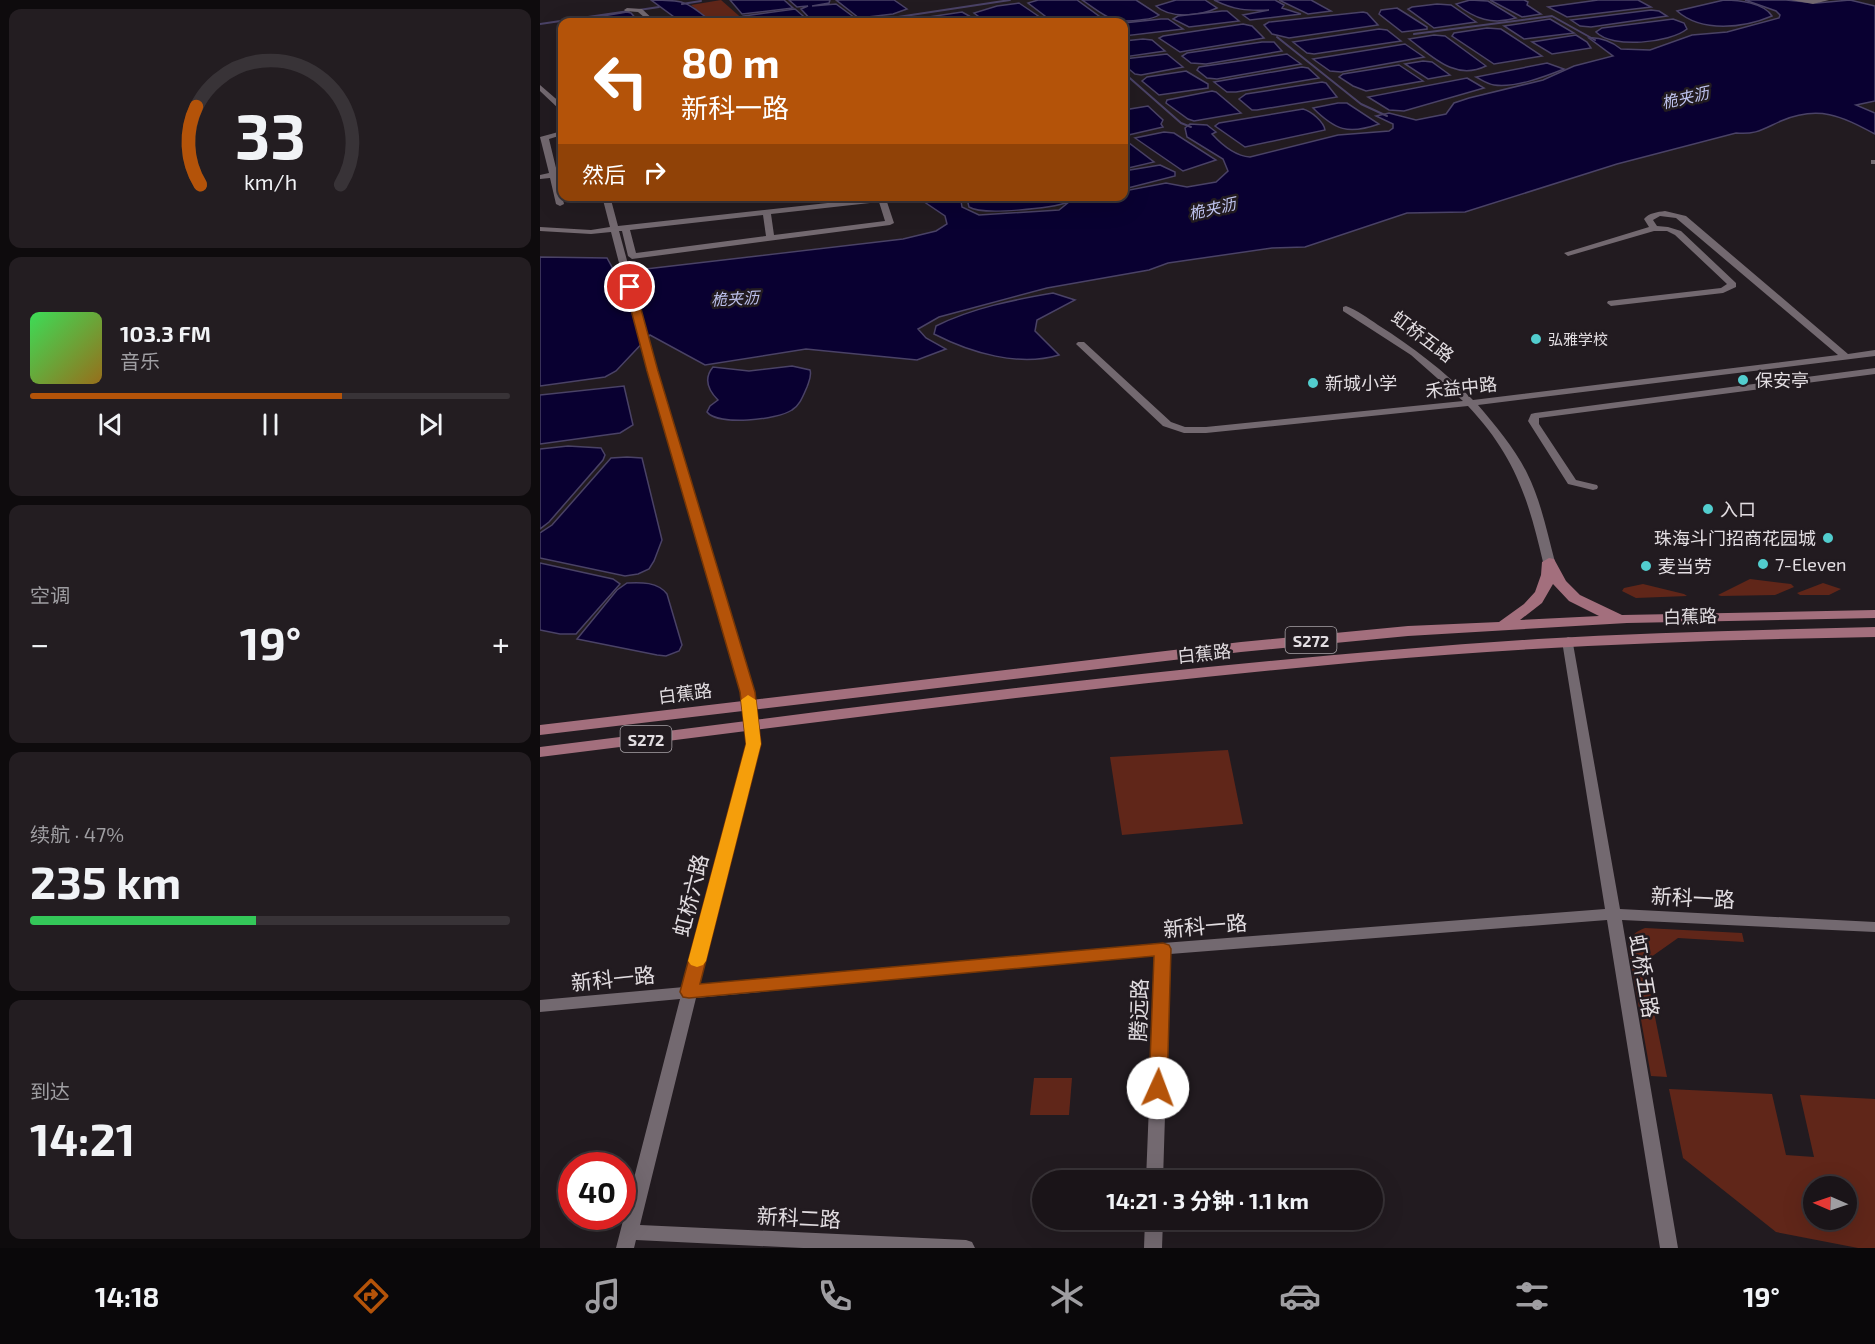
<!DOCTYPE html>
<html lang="zh">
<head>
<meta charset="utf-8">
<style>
	body { margin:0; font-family:"Exo 2","Noto Sans SC",sans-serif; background:#231d21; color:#f1f3f6; height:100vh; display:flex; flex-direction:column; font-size:22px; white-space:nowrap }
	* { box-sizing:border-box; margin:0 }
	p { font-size:20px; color:#9f9ea2 }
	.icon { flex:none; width:33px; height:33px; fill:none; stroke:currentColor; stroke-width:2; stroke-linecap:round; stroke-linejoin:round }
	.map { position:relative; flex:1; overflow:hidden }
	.side { display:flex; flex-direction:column; gap:9px; padding:9px; background:#0e0b0d; width:540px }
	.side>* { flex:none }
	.banner { position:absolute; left:18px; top:18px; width:570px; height:183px; border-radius:12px; box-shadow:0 6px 24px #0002,0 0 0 2px #383337; background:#b45309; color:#fff; overflow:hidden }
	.needle { width:39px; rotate:272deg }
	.controls { position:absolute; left:1263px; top:1176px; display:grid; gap:12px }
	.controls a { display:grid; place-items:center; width:54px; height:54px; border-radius:50%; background:#1a1418; box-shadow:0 6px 24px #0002,0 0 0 2px #383337; font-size:30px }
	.speed { position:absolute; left:18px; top:1152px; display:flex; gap:12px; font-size:30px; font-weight:700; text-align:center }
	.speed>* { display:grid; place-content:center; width:78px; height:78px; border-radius:50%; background:#1a1418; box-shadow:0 6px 24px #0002,0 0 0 2px #383337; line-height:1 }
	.speed .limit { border:9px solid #d22; background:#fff; color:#111 }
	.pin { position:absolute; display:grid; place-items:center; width:51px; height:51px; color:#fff; margin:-26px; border:3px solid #fff; border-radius:50%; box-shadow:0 2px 6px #0007 }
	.me { position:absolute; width:66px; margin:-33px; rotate:2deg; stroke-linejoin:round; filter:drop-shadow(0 0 4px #0008) }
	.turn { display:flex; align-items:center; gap:21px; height:126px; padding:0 24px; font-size:27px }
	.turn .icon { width:78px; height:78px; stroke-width:2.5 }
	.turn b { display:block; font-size:42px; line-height:51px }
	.then { display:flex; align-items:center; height:57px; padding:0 24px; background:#0003; gap:12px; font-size:22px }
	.big { font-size:45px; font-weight:700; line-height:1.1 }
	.side .widget { flex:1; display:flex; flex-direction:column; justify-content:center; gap:9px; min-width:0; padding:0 21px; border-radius:12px; background:#231d21 }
	.side .dial { align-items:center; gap:0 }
	.dial svg { height:156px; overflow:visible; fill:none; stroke:#383337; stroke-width:7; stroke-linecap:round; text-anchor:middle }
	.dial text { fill:#f1f3f6; stroke:none }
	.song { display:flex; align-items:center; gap:18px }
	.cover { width:72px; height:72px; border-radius:9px; background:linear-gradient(135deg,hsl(130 70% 55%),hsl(40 70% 35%)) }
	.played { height:6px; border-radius:3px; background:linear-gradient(90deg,#b45309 65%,#383337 65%) }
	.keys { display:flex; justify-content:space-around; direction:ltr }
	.heat { display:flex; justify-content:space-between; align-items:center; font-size:33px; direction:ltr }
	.charge { height:9px; border-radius:4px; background:linear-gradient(90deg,#34c759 47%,#383337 0) }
	.trip { position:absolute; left:492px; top:1170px; width:351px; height:60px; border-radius:30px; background:#1a1418; box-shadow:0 6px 24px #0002,0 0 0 2px #383337; font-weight:700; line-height:60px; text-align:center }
	.tabs { display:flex; height:96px; justify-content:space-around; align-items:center; background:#0a080a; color:#9f9ea2 }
	.tabs .icon { width:42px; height:42px }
	.tabs .selected { color:#b45309 }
	.tabs b { font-size:27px; color:#f1f3f6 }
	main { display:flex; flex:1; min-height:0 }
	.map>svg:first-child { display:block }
	.green { fill:#602619; fill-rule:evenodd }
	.water { fill:#090031; stroke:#4a4266; stroke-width:1.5 }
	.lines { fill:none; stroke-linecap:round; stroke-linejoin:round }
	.stream { stroke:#4a4266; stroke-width:2 }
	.minor { fill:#736970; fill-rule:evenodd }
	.major { fill:#a36f7d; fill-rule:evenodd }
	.route { fill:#b45309; stroke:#753606; stroke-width:1.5 }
	.slow { fill:#f59e0b }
	.poi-dot { fill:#52cdce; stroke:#221b20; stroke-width:2 }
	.labels { text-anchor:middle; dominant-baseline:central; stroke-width:5; stroke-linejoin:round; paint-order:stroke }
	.far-poi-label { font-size:15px; fill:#e2dde1; stroke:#221b20; text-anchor:start }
	.far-water-label { font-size:16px; font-style:italic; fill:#bdc1ec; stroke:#221b20 }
	.shield { fill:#221b20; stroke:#a8a3a7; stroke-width:1.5 }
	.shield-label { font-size:16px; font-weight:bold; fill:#e2dde1 }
	.street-label { font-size:18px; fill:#e2dde1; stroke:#221b20 }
	.poi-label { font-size:18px; fill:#e2dde1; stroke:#221b20; text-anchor:start }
	.near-street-label { font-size:21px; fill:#e2dde1; stroke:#221b20 }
</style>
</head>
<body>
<main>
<section class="side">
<div class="widget dial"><svg viewBox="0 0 100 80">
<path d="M14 69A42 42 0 1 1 86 69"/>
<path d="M14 69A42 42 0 0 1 12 29" stroke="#b45309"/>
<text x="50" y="56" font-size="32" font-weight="700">33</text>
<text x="50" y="72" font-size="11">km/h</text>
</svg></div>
<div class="widget">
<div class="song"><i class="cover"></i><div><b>103.3 FM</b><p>音乐</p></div></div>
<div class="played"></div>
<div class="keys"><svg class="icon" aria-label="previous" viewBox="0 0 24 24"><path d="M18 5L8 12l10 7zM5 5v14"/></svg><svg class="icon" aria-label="pause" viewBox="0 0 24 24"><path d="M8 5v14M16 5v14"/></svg><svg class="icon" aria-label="next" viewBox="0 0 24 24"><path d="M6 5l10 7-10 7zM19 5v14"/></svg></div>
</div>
<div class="widget"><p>空调</p>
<div class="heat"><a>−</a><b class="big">19°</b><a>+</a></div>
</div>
<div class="widget"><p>续航 · 47%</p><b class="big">235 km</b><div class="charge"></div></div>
<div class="widget"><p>到达</p><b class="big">14:21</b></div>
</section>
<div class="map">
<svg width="1335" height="1248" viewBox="0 0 1335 1248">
	<rect width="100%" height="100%" fill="#221b20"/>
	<g class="green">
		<polygon points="181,0 206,22 172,22 151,5"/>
		<polygon points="1210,579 1251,584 1254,587 1235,595 1181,596 1178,595"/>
		<polygon points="1283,583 1301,589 1289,595 1260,595 1257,593"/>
		<polygon points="1103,584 1144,594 1147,596 1096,598 1082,591 1084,588"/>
		<polygon points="688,750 703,824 582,835 570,757"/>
		<path d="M1105,928l97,5 2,9 -66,-4 -34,24 23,115 -16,-1 -23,-130c2,-10 7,-14 17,-18z"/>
		<polygon points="494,1078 532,1078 529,1115 490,1115"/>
		<path d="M1129,1089l103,5 14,61 28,2 -14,-62 75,4v149h-17l-82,-16 -93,-74zM1274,1186h32v34h-32z"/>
	</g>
	<g class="water">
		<path d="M111,0c35,0 34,1 61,22h-31z"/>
		<polygon points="190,0 244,0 253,8 202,14"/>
		<polygon points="249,0 290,0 289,3 272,6 296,4 315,18 291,22 273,22 261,9 268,6 257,7"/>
		<polygon points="296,0 354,0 367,9 353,14 319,18"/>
		<polygon points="498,0 537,0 567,22 513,22 488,3"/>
		<path d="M542,0h54l23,15c-6,4 -12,4 -19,5 -30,4 -34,-4 -58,-20z"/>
		<path d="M636,0h29l12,8c-17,8 -47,11 -61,-2z"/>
		<path d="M674,0h61l9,5 -2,3 19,6 -51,6 -7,-5 26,-5c-22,1 -35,0 -55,-10z"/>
		<polygon points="739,0 771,0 791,11 768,14"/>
		<path d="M930,0l18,1 28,17c-24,7 -41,1 -60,-14z"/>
		<polygon points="950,0 984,0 988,2 987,5 1001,14 982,17"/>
		<polygon points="1058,0 1098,0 1111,7 1027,17 1008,7"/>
		<path d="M1184,0c15,0 40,3 48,16 -28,12 -70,17 -95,-5z"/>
		<path d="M1205,0h41l31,3 33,-3 25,6v95l-19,4 19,8v21c-34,-18 -56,-29 -94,-13 -18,8 -25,14 -45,12l-119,31 -152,48 -58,1 -102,34 -33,1 -104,15 -19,7 -102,18 -108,29 -21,12 8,9 20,11 -29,11 -111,-11 -101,16 -55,-30 -34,36 -11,6 -65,9v-129l67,1 10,18 20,-6 266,-31 33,-8 11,-7 -2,-8 -28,-19h32l12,4 1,6 17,8 80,-5 10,-8c-17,6 -86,14 -100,5l-1,-4c13,-13 82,-6 103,-7v4l4,-3 49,-1v-5l42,-8 21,4 29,-5 12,-11 -5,-12 -36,-22 -2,-9 5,-4 17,1 9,7 -4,2c10,11 23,22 38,23l88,-22 51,-4 4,-3v-4l-17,-8 13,-3 27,7 30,-6 8,-11 15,-5 74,-18 31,-14 39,-10 -24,-18c11,-1 24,4 32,11l29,1 42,-15 35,-3 52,-14 1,-3 -4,-4z"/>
		<polygon points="479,3 507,22 446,22 434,13 457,6"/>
		<polygon points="897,4 911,5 936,22 894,28 868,9 872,7"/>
		<polygon points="857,8 887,27 887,29 862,32 839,14 841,10"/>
		<polygon points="255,9 270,22 213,22 204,16"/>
		<polygon points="1111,10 1119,11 1127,16 1051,27 1040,26 1031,20"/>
		<polygon points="682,11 687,11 699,21 649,27 633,19 638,16"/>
		<polygon points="87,12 91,13 99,22 27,22"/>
		<polygon points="422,12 440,22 375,22 382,18"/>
		<polygon points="823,12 827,13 838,25 749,38 732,34 724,25 729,22"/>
		<polygon points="621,19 628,19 643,29 584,36 584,23"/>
		<polygon points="1010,19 1034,33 984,39 964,26"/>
		<path d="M1133,19l11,4 3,6c-17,14 -75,20 -91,3l6,-4z"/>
		<polygon points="703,24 712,26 724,38 640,52 619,38 623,36"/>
		<polygon points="947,28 961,29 1002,56 954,64 912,36 914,33"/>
		<polygon points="839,29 847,30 861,41 774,54 767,53 753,42"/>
		<path d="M894,35l11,1 41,30c-31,15 -53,-9 -77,-27z"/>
		<polygon points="1036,35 1047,42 1051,48 1012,54 992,42"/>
		<polygon points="603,39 612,40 625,51 584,57 584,41"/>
		<polygon points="722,42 734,42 742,51 666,64 651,63 642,56 647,53"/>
		<polygon points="865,44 884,57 801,72 790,71 773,59"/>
		<polygon points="627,54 643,67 601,75 595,74 584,65 584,59"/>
		<polygon points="747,54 761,64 677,79 667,78 657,70 659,67"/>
		<polygon points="883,61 892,62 910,75 888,79 865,64"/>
		<path d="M1007,63l17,6c-20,8 -49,19 -70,16 -7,-1 -12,-5 -18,-8z"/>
		<polygon points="859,65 883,81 826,91 813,86 799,77 803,74"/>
		<polygon points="762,67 768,68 779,78 696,92 687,92 674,82"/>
		<polygon points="646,71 668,84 668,88 619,95 602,81 607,77"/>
		<polygon points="927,78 944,88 864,111 849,110 828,97"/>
		<polygon points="782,82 786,83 797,97 717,110 712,110 699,99 706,94"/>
		<polygon points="672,91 676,92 701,113 654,121 648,119 626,103 627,100"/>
		<path d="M798,103h9l32,21c-31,11 -44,6 -66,-16z"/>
		<polygon points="608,106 623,120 621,124 623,127 584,136 584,110"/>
		<path d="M763,109c8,2 21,13 22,21l-80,17 -30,-21 4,-3z"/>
		<polygon points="624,132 634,133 676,160 643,171 595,138"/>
		<polygon points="584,142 589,143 614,162 584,169"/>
		<polygon points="620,165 635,172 635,176 584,189 584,171"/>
		<path d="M513,293l22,7 -38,20 -2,11 24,24c-40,12 -88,-2 -125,-21l2,-8c36,-18 77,-26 117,-33z"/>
		<path d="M252,366l18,4c2,6 -1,11 -3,17 -4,9 -7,18 -15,23 -15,10 -74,16 -85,2l3,-6 8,-6c-10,-10 -15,-21 -5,-33l36,4z"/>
		<polygon points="84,386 93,425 80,433 0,444 0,395"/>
		<polygon points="28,446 61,448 65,455 63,460 9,522 0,529 0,449"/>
		<polygon points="87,457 102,458 122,540 114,561 109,569 98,574 85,576 0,558 0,533 12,525 71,458"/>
		<polygon points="0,563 73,579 80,584 36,634 20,634 0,630"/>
		<path d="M87,583c14,-1 31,-1 40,11l15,51 -3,6 -13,5 -9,-1 -80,-16 40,-49z"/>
	</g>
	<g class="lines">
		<g class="stream">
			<polyline points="142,4 161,1"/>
			<polyline points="99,10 119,7"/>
			<polyline points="325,22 470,0"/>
			<polyline points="0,24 89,11"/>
			<polyline points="874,34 1012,16 1055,40"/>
			<polyline points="737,37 821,104 847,116"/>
			<polyline points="584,73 641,123 651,127"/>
		</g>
		<g class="minor">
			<polygon points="1251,0 1289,0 1273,4"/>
			<polygon points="87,8 102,9 116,22 110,22 98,12 85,11 84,10"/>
			<polygon points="0,85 22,104 22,109 19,109 0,91"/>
			<polygon points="22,131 22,135 9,139 17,172 22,172 22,176 18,177 24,204 20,206 16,204 10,178 0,179 0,175 9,173 0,137"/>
			<rect x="1331" y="160" width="4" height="4"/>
			<path d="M62,196h8l8,30 264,-29 4,2 8,24 -4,2 -258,34 -4,-3 -6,-25h-3l38,140 96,321 7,52 -61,242 464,-43 442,-34 -43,-268 6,-4 4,1 48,271 255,13v10l-253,-12 56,328h-18l-53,-328 -437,34 -7,226h-17l9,-225 -459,43 -56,227 326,15 6,2 3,6h-172l-167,-8 -2,8h-18l64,-249 -140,13v-12l144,-13 62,-243 -5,-52 -94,-321 -36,-139 -20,2 -51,-3v-4l51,3 19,-3zM339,202l6,19 -111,14 -3,-21zM223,215l3,21 -130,17 -6,-23z"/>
			<path d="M1125,211l21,5 162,138 27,-4v6l-397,49c18,21 37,44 49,68 14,28 20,59 28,89l-6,3 -6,-3c-15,-64 -28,-106 -75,-156l-262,27h-22l-21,-7 -87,-82 2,-2h6l87,80 14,5h21l257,-26 -52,-46 -68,-44v-4l3,-1c11,4 22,12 32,19 35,22 66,46 95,75l365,-45 -162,-137 -16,-2 -7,4 4,6 11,1 13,4 55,52v4l-13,6 -112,13 -4,-3 1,-2 113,-13 6,-4 -52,-49 -8,-4h-13l-86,25 -4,-3 85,-26 -5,-8c5,-6 13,-7 21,-8z"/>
			<polygon points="1335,368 1335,374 999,418 999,424 1036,480 1057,485 1058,487 1057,489 1053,490 1028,484 988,421 991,414 995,413"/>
			<polygon points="605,1220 623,1220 622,1248 604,1248"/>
		</g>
		<g class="major">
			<path d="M1009,558l5,1 12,22 14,14 42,20 253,-5v8l-248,5 -219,13 -167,16 -701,83v-10l701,-83 167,-16 91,-4 25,-18 11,-12 6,-17 1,-13zM1013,584l16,17 30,15 -79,4 22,-17z"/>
			<path d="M1335,627v10c-169,3 -337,9 -505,24 -277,25 -554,61 -830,96v-10c332,-42 664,-86 998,-108 112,-7 225,-9 337,-12z"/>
		</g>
	</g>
	<polygon class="route" points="90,284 95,287 118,371 215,692 221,744 160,984 623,943 629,945 631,949 627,1088 625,1093 618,1095 611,1093 609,1088 614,956 149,998 143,997 140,992 206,744 200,692 107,371 85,287"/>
	<polygon class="slow" points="208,695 216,700 221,744 166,961 163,965 157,967 151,965 148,961 206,744 201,700"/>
	<g class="poi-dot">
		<circle cx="996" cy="339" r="6"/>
		<circle cx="1203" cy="380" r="6"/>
		<circle cx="773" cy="383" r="6"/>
		<circle cx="1168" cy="509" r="6"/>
		<circle cx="1288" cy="538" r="6"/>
		<circle cx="1223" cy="564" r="6"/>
		<circle cx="1106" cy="566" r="6"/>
	</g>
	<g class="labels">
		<g class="far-poi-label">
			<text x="1008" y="339">弘雅学校</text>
		</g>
		<g class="far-water-label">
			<text transform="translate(1145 97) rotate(-13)">桅夹沥</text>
			<text transform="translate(672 208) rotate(-13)">桅夹沥</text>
			<text transform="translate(195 298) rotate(-3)">桅夹沥</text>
		</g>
		<g class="shield">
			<rect x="745.5" y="627" width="51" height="26" rx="4.5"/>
			<rect x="80.5" y="726" width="51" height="26" rx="4.5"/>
		</g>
		<g class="shield-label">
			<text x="771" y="640">S272</text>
			<text x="106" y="739">S272</text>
		</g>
		<g class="street-label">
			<text transform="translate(883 336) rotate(37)">虹桥五路</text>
			<text transform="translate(921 387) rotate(-6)">禾益中路</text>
			<text transform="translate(1150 616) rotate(-2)">白蕉路</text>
			<text transform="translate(664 653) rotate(-6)">白蕉路</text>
			<text transform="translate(145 693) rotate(-7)">白蕉路</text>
		</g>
		<g class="poi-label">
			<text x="1215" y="380">保安亭</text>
			<text x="785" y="383">新城小学</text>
			<text x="1180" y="509">入口</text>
			<text x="1276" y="538" text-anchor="end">珠海斗门招商花园城</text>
			<text x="1235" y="564">7-Eleven</text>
			<text x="1118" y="566">麦当劳</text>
		</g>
		<g class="near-street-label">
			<text transform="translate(150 895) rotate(-76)">虹桥六路</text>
			<text transform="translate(1153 897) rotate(3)">新科一路</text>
			<text transform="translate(665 925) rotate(-5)">新科一路</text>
			<text transform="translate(1105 976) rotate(80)">虹桥五路</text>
			<text transform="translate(73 978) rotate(-6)">新科一路</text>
			<text transform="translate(598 1010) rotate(-88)">腾远路</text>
			<text transform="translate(259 1217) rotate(3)">新科二路</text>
		</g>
	</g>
</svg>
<div class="controls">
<a><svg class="needle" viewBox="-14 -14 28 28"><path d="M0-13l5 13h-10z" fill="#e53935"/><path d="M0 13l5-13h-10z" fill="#9f9ea2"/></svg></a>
</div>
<div class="speed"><div class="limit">40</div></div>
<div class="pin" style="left:90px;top:287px;background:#d93025"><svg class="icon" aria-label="arrive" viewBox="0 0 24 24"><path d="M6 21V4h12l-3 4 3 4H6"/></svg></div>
<svg class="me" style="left:618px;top:1088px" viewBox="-20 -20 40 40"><circle r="19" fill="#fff"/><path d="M0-13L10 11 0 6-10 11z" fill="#b45309"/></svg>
<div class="trip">14:21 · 3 分钟 · 1.1 km</div>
<div class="banner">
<div class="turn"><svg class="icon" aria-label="left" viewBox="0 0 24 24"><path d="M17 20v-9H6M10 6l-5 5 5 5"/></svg><div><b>80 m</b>新科一路</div></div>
<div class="then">然后<svg class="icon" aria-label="right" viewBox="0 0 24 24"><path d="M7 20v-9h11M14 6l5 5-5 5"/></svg></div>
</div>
</div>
</main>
<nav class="tabs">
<b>14:18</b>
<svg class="icon selected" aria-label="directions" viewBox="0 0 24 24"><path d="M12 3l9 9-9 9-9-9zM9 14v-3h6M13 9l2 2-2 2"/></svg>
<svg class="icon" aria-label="music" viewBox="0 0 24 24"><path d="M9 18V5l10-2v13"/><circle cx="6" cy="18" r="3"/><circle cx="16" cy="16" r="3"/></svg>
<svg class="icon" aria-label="phone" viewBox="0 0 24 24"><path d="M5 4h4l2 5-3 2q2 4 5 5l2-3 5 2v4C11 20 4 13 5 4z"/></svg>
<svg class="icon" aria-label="climate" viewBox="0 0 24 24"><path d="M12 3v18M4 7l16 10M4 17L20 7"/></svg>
<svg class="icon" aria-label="car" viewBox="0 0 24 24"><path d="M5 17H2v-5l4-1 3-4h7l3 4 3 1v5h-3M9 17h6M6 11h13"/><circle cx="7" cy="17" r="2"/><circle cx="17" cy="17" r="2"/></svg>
<svg class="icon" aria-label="filters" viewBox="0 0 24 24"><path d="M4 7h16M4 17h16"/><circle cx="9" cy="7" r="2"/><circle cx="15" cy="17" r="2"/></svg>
<b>19°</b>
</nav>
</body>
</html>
